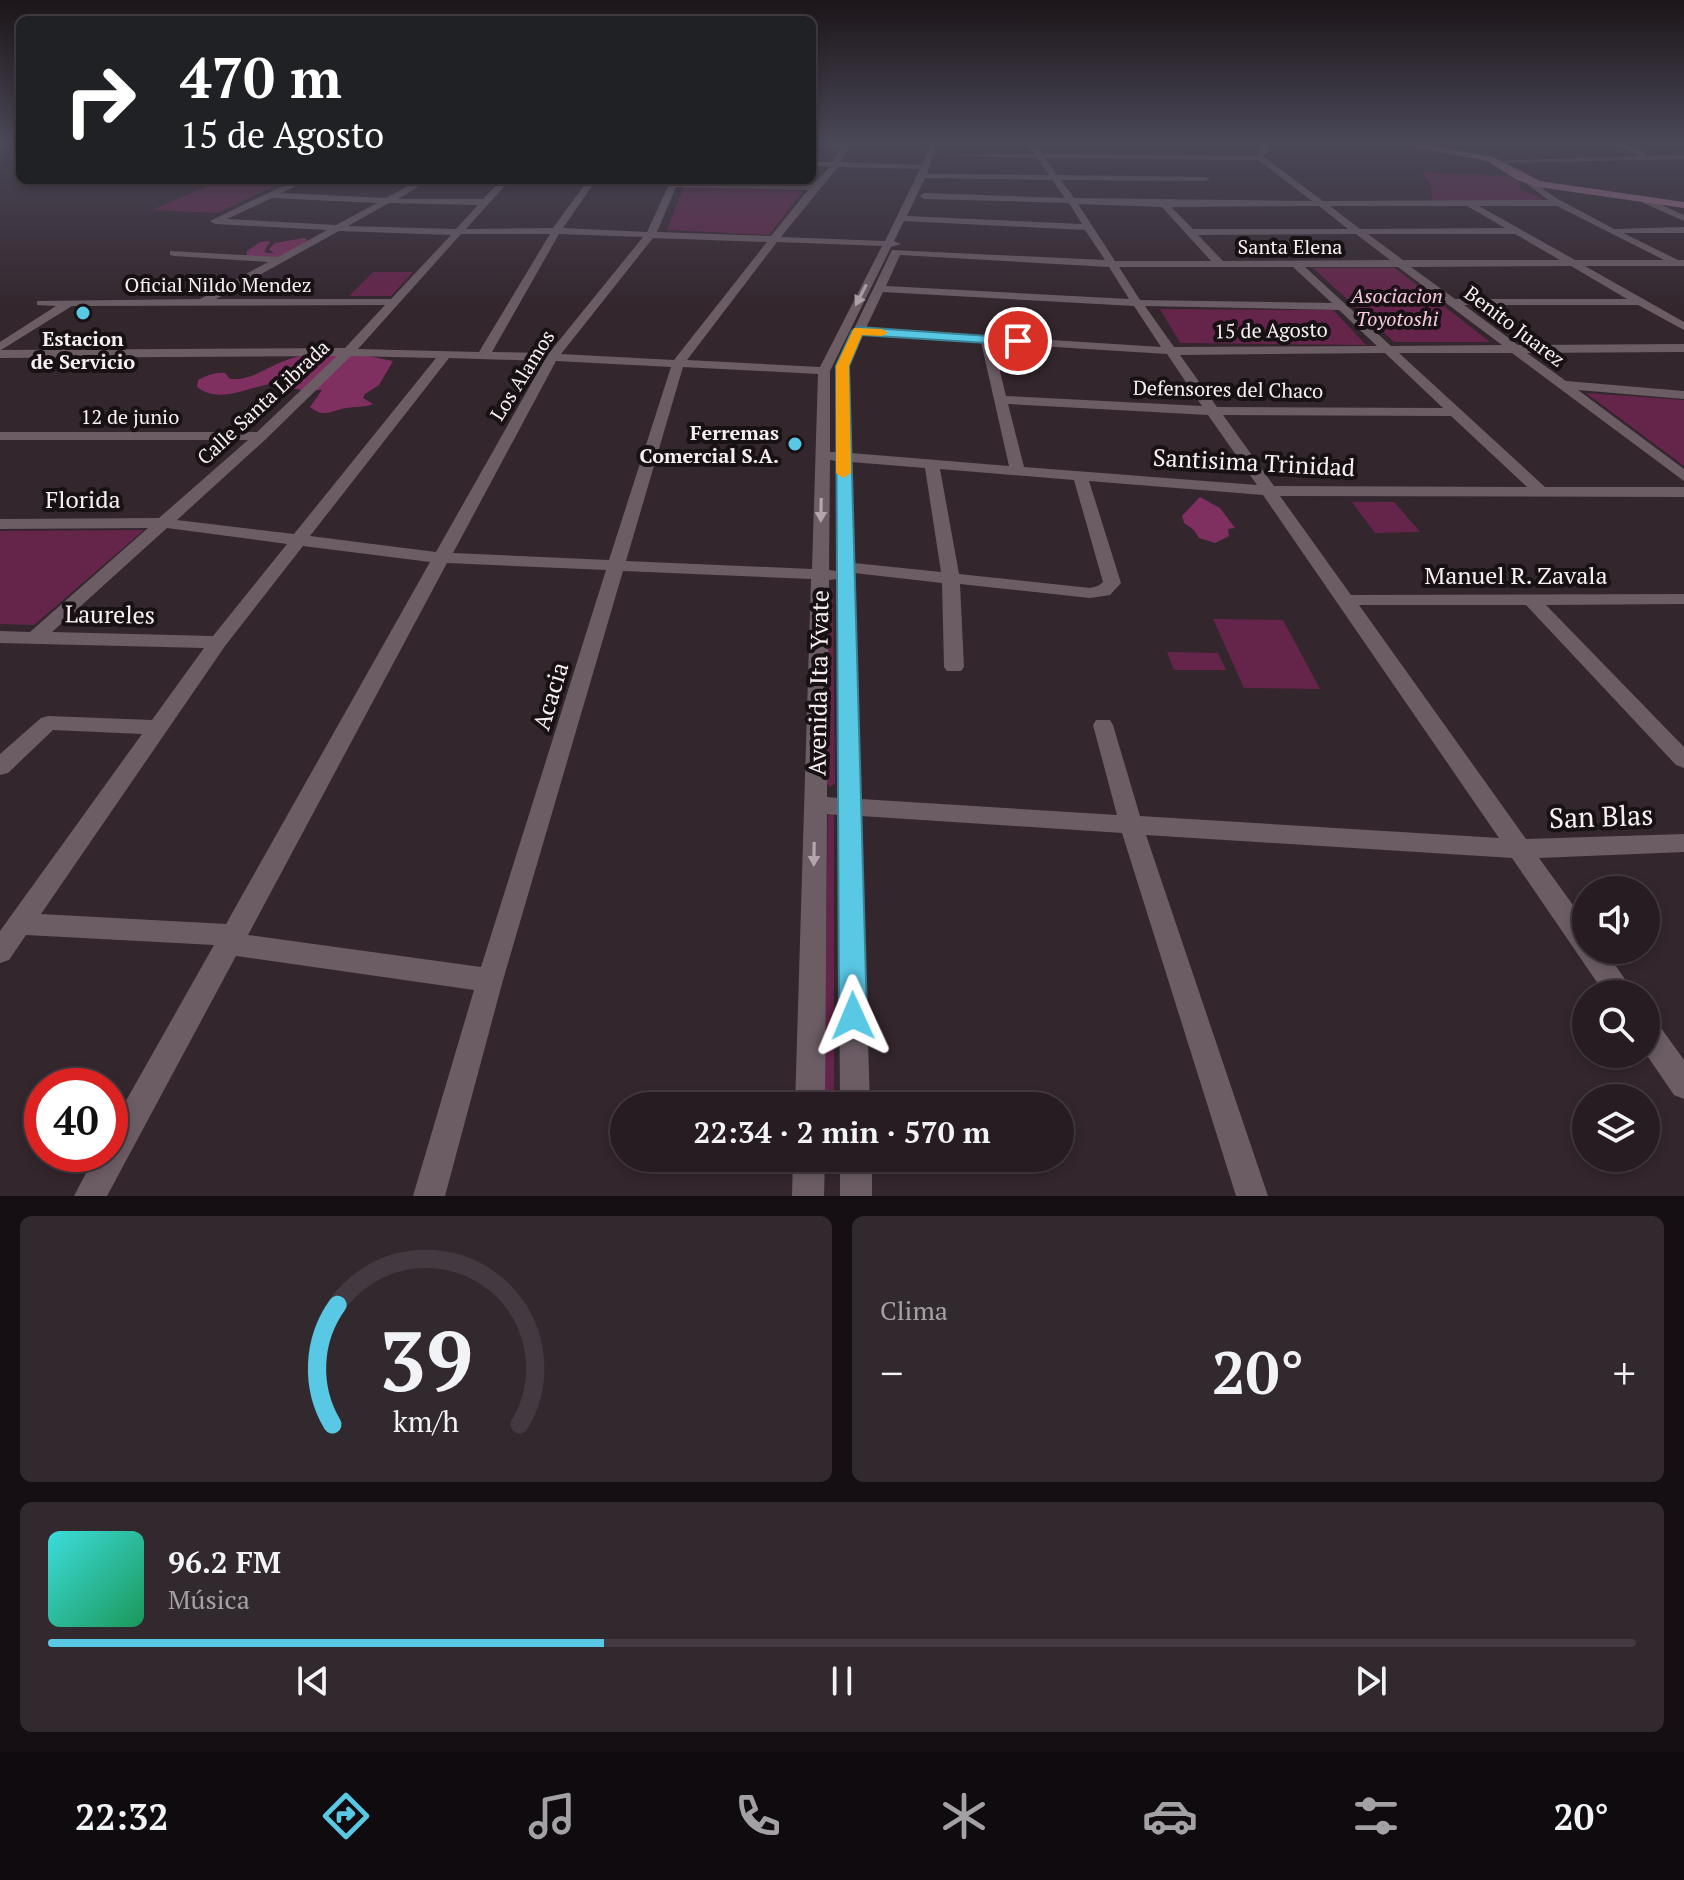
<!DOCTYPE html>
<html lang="es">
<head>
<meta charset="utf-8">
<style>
	body { margin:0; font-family:"PT Serif",serif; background:#32292f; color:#f1f3f6; height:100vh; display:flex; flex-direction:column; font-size:30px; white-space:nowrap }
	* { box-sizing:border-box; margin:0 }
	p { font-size:26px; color:#a4a1a5 }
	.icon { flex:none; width:44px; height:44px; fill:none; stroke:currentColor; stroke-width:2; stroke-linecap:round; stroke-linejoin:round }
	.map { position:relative; height:1196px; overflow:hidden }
	.panel { display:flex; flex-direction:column; gap:20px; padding:20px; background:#150f13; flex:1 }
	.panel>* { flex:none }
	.guide { position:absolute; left:16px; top:16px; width:800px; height:168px; border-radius:12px; box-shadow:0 4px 12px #0003,0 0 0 2px #423a40; background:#202124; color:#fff; overflow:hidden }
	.fabs { position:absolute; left:1572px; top:876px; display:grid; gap:16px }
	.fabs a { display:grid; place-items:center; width:88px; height:88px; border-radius:50%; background:#261c22; box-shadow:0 4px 12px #0003,0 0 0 2px #423a40; font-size:40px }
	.speed { position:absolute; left:24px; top:1068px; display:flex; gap:16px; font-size:40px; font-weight:700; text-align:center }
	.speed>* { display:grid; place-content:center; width:104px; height:104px; border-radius:50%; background:#261c22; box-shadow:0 4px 12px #0003,0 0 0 2px #423a40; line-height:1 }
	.speed .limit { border:12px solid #d22; background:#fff; color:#111 }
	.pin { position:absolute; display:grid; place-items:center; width:68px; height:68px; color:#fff; margin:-34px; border:4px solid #fff; border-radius:50%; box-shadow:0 2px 8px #0007 }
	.me { position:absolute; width:88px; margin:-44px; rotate:359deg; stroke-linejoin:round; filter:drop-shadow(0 0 6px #0008) }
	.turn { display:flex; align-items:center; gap:28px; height:168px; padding:0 32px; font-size:36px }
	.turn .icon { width:104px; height:104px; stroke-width:2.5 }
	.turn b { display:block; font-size:56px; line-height:68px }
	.big { font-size:60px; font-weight:600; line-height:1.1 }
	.panel .tile { flex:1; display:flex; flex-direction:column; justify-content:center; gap:12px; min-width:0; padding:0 28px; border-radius:12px; background:#32292f }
	.panel .dial { align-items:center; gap:0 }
	.dial svg { height:208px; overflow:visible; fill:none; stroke:#423a40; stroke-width:7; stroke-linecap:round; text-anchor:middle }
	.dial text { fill:#f1f3f6; stroke:none }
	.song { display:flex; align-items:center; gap:24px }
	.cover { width:96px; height:96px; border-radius:12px; background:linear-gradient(135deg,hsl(180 70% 55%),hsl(150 70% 35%)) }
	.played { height:8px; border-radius:4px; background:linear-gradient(90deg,#59c8e5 35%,#423a40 35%) }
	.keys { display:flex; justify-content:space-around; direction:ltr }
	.heat { display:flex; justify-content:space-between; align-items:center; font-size:44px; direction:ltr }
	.panel .tiles { flex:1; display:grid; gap:20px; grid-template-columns:1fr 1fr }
	.tile:last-child { grid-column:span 2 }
	.trip { position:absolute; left:610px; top:1092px; width:464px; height:80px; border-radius:40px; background:#261c22; box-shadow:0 4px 12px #0003,0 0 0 2px #423a40; font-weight:600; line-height:80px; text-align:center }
	.dock { display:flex; height:128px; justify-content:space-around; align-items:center; background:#0f0b0e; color:#a4a1a5 }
	.dock .icon { width:56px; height:56px }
	.dock .active { color:#59c8e5 }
	.dock b { font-size:36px; color:#f1f3f6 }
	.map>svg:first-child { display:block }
	.green { fill:#65254b }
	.forest { fill:#7f2f60 }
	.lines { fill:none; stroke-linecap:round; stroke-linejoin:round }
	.minor { fill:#6c5d65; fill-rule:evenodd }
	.major { fill:#9e6e88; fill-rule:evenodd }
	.oneway { fill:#b2a6ac }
	.route { fill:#59c8e5; stroke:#3a8295; stroke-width:2 }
	.slow { fill:#f59e0b }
	.poi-dot { fill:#59c8e5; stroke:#171114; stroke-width:3 }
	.labels { text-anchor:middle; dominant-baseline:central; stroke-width:8; stroke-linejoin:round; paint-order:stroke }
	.far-street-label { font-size:20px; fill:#f8eff3; stroke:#171114 }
	.far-park-label { font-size:20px; font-style:italic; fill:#f7c8e0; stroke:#171114 }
	.far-poi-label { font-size:20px; font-weight:bold; fill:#f8eff3; stroke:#171114 }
	.street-label { font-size:24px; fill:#f8eff3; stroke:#171114 }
	.near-street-label { font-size:28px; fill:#f8eff3; stroke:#171114 }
</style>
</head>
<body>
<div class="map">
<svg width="1684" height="1196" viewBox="0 0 1684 1196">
	<rect width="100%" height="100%" fill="#33262d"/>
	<g class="green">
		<polygon points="1421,172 1509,176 1519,182 1521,189 1546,201 1432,201 1431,185"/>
		<polygon points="221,180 287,180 218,213 152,210"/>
		<polygon points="684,186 803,191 769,235 667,230"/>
		<polygon points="1313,268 1395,268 1490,342 1394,342"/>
		<polygon points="373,272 413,272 391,296 349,296"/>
		<polygon points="1160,309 1333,310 1366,345 1180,343"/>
		<polygon points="1586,393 1684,400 1684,466"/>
		<polygon points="1352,502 1394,502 1420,532 1375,533"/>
		<polygon points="144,530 34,625 0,624 0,531"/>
		<polygon points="833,589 835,784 830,787 827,784 829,590"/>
		<polygon points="1213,619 1283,620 1320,689 1244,688"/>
		<polygon points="1167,652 1218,653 1226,670 1174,670"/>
		<polygon points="828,813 834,814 834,1106 824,1106"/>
	</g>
	<g class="forest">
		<polygon points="304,238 308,240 280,258 246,258 247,251 260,242 270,241 264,252 274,254 269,249 275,243"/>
		<path d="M348,352l45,9 -14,24 -14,9 -2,4 10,6c-10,4 -16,2 -26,4 -16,2 -22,11 -37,-1l12,-17c-8,0 -19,1 -26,-1 -7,-2 -9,-6 -18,-6 -25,1 -57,23 -81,4l1,-7c9,-5 18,-8 27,-7l5,6c23,1 33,-10 54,-18 20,-8 42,-8 64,-9z"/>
		<polygon points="1200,497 1220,508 1235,528 1228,529 1229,536 1215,543 1199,538 1194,530 1184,523 1182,516"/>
	</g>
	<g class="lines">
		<g class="minor">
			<path d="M843,142h8l-10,20 81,3 7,-23h8l-10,32 122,1 -12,-17 -101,-3 98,-1 -7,-10 -29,-2h52l-15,2 7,10 215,2 5,-14h8l-6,15 59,44 225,-1 -21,-16 3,-4 26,18 58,31 70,-2v6h-61l55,27h6v6h-99l99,56v8l-46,-25h-174l54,40 166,-1v8l-157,1 39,28 118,10v8l-106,-9 106,79v12l-172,-128h-113l146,134h139v10l-404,-1 71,99 333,-1v10l-138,1 138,142v21l-8,-3 -150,-160h-167l167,234 158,-5v18l-145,6 47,65v27h19l30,44h-30l-93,-136 -366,-23 122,361h-32l-114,-363 -261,-17 9,290h-30l-2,-291 -11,-1 -2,292h-30l16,-527 -188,-8 -120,409 -58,216h-32l61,-206 -238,-34 -129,240h-33l22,-42h14v-25l104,-184 -188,-10 -17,25 -9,3v-32l142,-197 -89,-4 -45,43 -8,2v-21l41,-36 7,-2 104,4 52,-72 -204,-5v-12l30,1 118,-104 -148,1v-10l159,-1 89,-78h-248v-8h257l80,-76 -337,2v-16l56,-36 -19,-1v-4l163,-2 68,-37 -94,-6 -4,-1v-4l108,6 49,-27 -112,-6 -5,-3 85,-41h11l-24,13 104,5 33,-18h10l-31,19h85l18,-19h9l-44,49 87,-1 35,-48h8l-33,48 84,4 24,-52 141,5 18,-18 -18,-1v-4h21l7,-14 -28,-1v-4zM1045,158l213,2 54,41 -238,-3 -13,-18 145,1 4,-2 -4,-2 -149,-2zM838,167l82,2 -35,72 -104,-4zM925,178l127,2 13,18 -141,-5 -4,3 4,3 145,4 13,21 -175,-8zM676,187l132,3 -37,46 -114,-4zM272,198l105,5 -41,22 -109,-6zM389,203l89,2 -22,24 -108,-3zM1078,204l84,3 49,54h-96zM1319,206l29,23h-155l-22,-22zM1330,206h137l38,22 -145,1zM1479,206h78l107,54h-89zM904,221l181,9 20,30 -213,-10 -56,116v86h-6v-81l61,-124 10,-3 -7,-3zM339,231l112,4 -60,64h-175zM461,234h89l-71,118 -121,-3zM559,234l84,3 -94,116 -57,-1zM1356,234l34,26 -167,1 -25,-26zM1368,234h147l45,26h-157zM653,238l114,4 -93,118 -113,-6zM777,242l105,4 -62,121 -133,-7zM900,255l209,12 20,32 -243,-13zM1571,266l56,33h-172l-44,-32zM1119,267h174l39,36 -192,-3zM1305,267h93l104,78 -111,1zM883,292l251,14 27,41 -295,-19zM385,305l-40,43 -344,2 71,-44zM1145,306l194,4 38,36 -203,1zM863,335l118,7 28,124 -158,-13 -3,-87zM993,343l174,11 35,52 -196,-10zM1385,353l58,55 -226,-1 -37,-52zM351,356l85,2 -142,176 -117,-14 89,-81zM449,358l95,3 -108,191 -126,-16zM556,361l115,6 -62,193 -156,-7zM683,367l135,7 -6,195 -186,-8zM1008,404l200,11 49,70 -233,-18zM1223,415l228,1 76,71 -253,-1zM830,460l6,1 1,110 -8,-1zM851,462l74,6 16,104 -87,-9zM940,469l134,11 29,102 -5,4 -8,2 -131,-14zM1089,481l174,14 236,343 -359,-22 -27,-91 -3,-5h-14l-3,5 24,90 -256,-16 -7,-226 88,10 2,84 3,4h14l3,-4 -4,-83 130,14 20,-3 11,-12zM167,528l120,16 -74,92 -161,-4zM303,546l127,16 -204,362 -185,-10 184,-268zM447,563l159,7 -125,397 -233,-32zM837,579l1,219 -11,-1 2,-217z"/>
			<polygon points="1317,142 1326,142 1312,148"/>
			<polygon points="1604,142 1615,142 1645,152 1645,156 1684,155 1684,159 1496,163 1492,161 1639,156"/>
			<polygon points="1644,197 1684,215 1684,221 1641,202"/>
			<polygon points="1646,1017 1656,1021 1684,1060 1684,1099 1674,1095 1646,1054"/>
			<polygon points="793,1158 825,1158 824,1196 792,1196"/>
			<rect x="840" y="1158" width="32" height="38"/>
		</g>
		<polygon class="major" points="1386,142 1408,142 1493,157 1540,181 1684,202 1684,208 1538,187 1517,180 1487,161"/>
	</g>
	<defs><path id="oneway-solid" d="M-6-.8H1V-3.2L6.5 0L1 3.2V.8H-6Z" transform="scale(2)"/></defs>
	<g class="oneway">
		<use href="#oneway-solid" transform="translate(861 295) rotate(117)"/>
		<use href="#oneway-solid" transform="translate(821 510) rotate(91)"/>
		<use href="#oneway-solid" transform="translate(814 854) rotate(91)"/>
	</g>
	<linearGradient id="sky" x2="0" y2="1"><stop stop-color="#1c1519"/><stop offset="0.46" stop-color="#4a4757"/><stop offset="1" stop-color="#4a4757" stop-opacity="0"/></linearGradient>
	<rect width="1684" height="310" fill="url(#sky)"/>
	<polygon class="route" points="858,327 1018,338 1024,341 1018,345 862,335 849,366 867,1016 863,1025 853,1029 843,1025 839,1016 836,366 852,331"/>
	<polygon class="slow" points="854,328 882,329 888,333 882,336 862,335 849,366 851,473 843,478 836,473 836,366"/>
	<g class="poi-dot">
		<circle cx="83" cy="313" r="8"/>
		<circle cx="795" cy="444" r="8"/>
	</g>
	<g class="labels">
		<g class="far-street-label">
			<text x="1290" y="246">Santa Elena</text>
			<text x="218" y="284">Oficial Nildo Mendez</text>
			<text transform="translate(1515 326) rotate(37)">Benito Juarez</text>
			<text transform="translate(1271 330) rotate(-1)">15 de Agosto</text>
			<text transform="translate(522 375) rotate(-58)">Los Alamos</text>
			<text transform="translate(1228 389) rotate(1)">Defensores del Chaco</text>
			<text transform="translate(263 402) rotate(-43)">Calle Santa Librada</text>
			<text x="130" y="416">12 de junio</text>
		</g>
		<g class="far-park-label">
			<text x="1397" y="295">Asociacion<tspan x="1397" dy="23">Toyotoshi</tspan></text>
		</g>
		<g class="far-poi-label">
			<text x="83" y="338">Estacion<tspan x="83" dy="23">de Servicio</tspan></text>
			<text x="779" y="432" text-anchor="end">Ferremas<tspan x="779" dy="23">Comercial S.A.</tspan></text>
		</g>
		<g class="street-label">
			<text transform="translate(1254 462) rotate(3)">Santisima Trinidad</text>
			<text x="83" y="499">Florida</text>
			<text x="1516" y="575">Manuel R. Zavala</text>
			<text transform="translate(110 614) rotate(1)">Laureles</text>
			<text transform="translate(818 683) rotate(-89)">Avenida Ita Yvate</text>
			<text transform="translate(550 696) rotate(-73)">Acacia</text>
		</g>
		<g class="near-street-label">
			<text transform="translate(1601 816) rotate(-2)">San Blas</text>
		</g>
	</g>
</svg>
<div class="fabs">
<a><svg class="icon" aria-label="sound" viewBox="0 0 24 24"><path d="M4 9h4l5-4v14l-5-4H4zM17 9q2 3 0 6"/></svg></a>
<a><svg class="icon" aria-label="search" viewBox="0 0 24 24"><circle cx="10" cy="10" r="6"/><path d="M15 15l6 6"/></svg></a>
<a><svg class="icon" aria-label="layers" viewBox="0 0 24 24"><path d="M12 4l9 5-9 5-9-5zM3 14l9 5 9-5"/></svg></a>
</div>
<div class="speed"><div class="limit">40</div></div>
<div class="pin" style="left:1018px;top:341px;background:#d93025"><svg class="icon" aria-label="arrive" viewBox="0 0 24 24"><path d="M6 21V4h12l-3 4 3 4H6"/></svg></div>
<svg class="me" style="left:853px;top:1016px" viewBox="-20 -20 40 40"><path d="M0-17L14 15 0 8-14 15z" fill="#59c8e5" stroke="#fff" stroke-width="4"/></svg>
<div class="trip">22:34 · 2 min · 570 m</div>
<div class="guide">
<div class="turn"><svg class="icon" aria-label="right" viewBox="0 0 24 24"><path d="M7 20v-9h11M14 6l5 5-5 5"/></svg><div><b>470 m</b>15 de Agosto</div></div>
</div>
</div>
<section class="panel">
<div class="tiles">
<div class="tile dial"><svg viewBox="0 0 100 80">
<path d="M14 69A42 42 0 1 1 86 69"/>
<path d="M14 69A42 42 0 0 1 16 23" stroke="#59c8e5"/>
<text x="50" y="56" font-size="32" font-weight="700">39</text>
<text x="50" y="72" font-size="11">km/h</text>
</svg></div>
<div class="tile"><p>Clima</p>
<div class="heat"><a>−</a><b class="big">20°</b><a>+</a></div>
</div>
<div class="tile">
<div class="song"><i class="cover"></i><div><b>96.2 FM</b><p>Música</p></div></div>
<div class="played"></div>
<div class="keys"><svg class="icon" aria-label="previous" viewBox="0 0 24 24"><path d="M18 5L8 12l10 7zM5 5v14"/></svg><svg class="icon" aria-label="pause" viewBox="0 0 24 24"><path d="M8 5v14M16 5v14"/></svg><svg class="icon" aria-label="next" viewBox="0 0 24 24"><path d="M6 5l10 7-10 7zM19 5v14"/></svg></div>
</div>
</div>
</section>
<nav class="dock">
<b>22:32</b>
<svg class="icon active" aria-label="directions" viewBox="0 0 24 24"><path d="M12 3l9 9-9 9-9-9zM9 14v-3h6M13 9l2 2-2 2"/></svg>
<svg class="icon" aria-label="music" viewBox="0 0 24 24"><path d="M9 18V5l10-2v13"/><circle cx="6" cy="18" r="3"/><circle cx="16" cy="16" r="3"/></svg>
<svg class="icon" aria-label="phone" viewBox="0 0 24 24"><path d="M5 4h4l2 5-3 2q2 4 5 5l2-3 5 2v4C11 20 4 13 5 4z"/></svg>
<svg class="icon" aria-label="climate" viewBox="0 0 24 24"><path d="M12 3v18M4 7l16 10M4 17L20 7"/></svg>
<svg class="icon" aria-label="car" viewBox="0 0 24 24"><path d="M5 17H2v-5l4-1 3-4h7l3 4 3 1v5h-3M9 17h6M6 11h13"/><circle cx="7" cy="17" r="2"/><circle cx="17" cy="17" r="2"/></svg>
<svg class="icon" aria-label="filters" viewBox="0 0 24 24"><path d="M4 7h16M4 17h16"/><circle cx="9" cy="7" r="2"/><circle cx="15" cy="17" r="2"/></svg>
<b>20°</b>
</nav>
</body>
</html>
